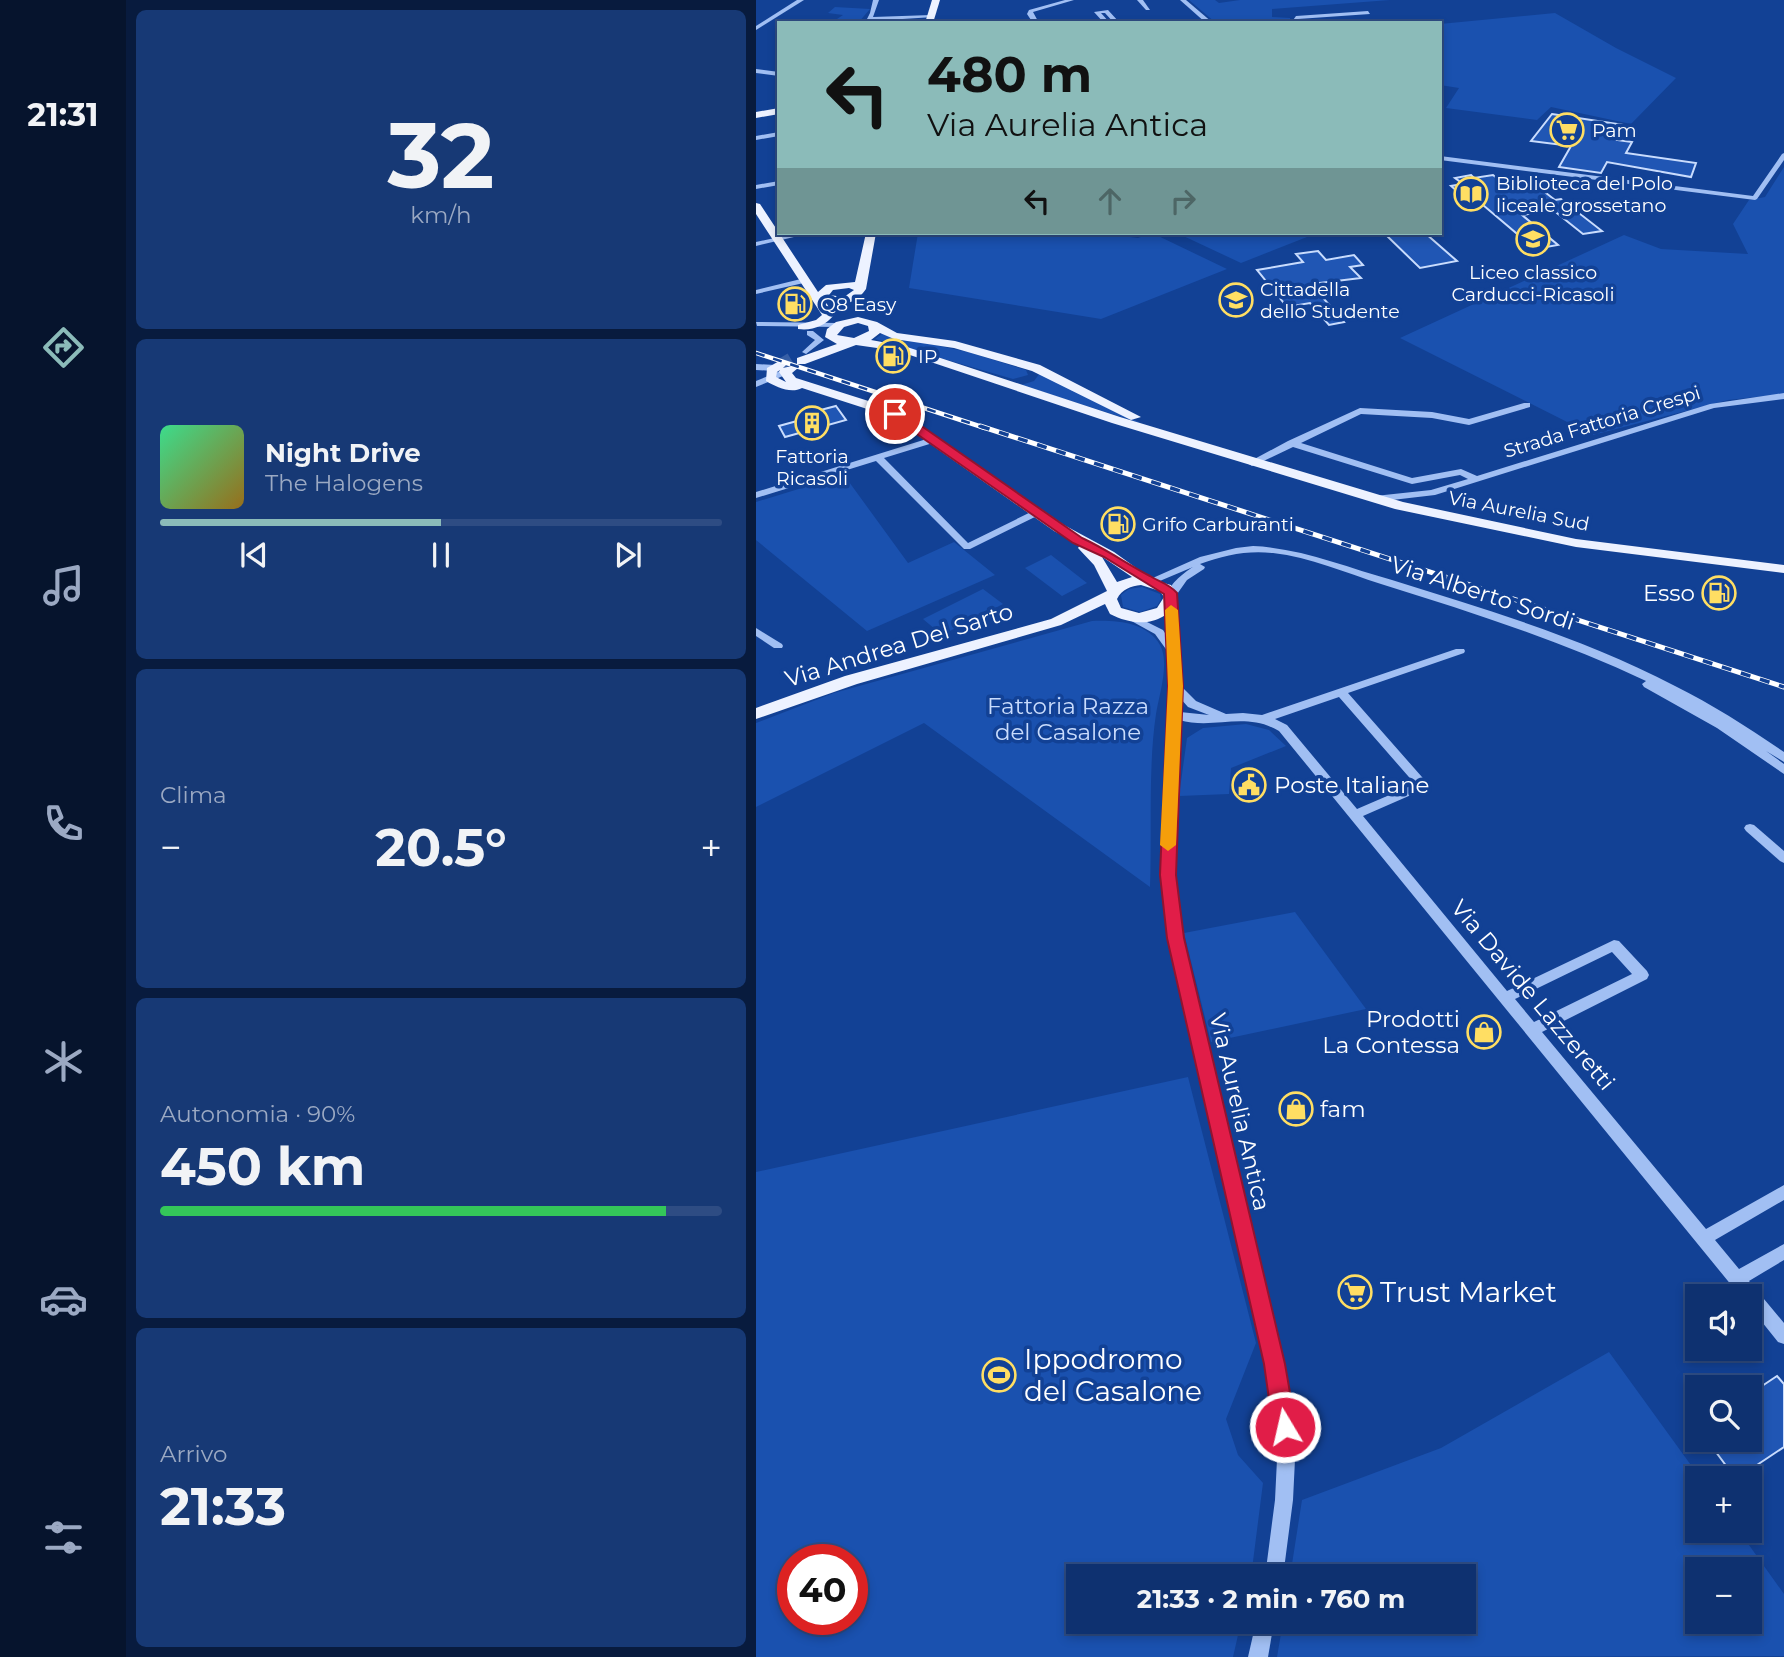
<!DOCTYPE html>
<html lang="it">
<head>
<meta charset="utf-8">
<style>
	body { margin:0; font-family:Montserrat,sans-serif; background:#173975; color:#f1f3f6; height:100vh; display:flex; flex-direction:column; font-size:26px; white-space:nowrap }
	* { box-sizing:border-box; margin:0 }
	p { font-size:23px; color:#9ba9c3 }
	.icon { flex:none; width:38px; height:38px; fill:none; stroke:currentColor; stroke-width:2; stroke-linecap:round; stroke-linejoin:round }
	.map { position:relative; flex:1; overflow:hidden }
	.panel { display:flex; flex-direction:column; gap:10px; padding:10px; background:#081b3e; width:630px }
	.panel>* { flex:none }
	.guide { position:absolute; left:21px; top:21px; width:665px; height:214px; border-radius:0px; box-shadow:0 4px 10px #0003,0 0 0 2px #2e4c83; background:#8bbbb9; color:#111; overflow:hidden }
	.fabs { position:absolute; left:929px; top:1284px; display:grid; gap:14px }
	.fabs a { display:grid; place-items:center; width:77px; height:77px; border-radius:0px; background:#0e3170; box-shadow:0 4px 10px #0003,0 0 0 2px #2e4c83; font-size:35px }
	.speed { position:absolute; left:21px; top:1544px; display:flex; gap:14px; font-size:35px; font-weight:700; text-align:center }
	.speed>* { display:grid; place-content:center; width:91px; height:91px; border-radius:50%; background:#0e3170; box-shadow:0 4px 10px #0003,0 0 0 2px #2e4c83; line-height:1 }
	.speed .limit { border:10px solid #d22; background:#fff; color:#111 }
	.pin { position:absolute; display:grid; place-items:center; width:60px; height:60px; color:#fff; margin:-30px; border:4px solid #fff; border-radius:50%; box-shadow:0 2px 7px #0007 }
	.me { position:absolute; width:77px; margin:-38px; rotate:351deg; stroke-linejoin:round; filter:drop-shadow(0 0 5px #0008) }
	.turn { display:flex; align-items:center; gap:24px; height:147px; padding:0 35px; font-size:32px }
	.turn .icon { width:91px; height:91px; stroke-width:2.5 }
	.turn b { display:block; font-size:49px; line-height:60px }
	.lanes { display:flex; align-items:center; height:66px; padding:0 35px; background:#0003; justify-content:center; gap:35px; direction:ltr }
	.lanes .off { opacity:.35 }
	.big { font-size:52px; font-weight:700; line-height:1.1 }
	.panel .widget { flex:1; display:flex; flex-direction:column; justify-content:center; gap:10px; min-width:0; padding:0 24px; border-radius:10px; background:#173975 }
	.panel .dial { align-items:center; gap:0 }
	.dial b { font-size:91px; line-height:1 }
	.song { display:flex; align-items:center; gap:21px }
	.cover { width:84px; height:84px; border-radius:10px; background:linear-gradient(135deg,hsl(150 70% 55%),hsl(40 70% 35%)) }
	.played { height:7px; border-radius:4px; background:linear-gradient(90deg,#8bbbb9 50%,#2e4c83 50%) }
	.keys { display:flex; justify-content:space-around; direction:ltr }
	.heat { display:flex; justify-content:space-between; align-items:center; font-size:38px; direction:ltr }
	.charge { height:10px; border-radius:5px; background:linear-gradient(90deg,#34c759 90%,#2e4c83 0) }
	.trip { position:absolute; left:310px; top:1564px; width:410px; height:70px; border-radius:0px; background:#0e3170; box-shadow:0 4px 10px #0003,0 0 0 2px #2e4c83; font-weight:700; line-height:70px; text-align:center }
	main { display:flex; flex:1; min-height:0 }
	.tabs { display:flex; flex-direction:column; width:126px; justify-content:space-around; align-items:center; background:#06142d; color:#9ba9c3 }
	.tabs .icon { width:49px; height:49px }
	.tabs .selected { color:#8bbbb9 }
	.tabs b { font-size:32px; color:#f1f3f6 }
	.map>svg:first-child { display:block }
	.green { fill:#1a51af; fill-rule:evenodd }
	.building { fill:#2056b4; stroke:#c9dcfd; stroke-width:2 }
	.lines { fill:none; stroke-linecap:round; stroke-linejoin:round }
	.major-tunnel { stroke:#365ea5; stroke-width:11; stroke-dasharray:11 5; stroke-linecap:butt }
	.minor { fill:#a1bff3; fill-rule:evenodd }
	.major { fill:#edf2ff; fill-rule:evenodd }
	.rail-far1-casing { stroke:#fff; stroke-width:4.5 }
	.rail-casing { stroke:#fff; stroke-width:5 }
	.rail-far1 { stroke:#124195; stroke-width:2.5; stroke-dasharray:9; stroke-linecap:butt }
	.rail { stroke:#124195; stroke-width:3.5; stroke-dasharray:10; stroke-linecap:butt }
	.route { fill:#e11d48; stroke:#92132f; stroke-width:2 }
	.slow { fill:#f59e0b }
	.labels { text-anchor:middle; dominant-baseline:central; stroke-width:7; stroke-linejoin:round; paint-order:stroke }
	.far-poi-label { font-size:19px; fill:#fff; stroke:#124195; text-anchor:start }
	.far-street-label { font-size:19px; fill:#fff; stroke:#124195 }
	.street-label { font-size:23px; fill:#fff; stroke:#124195 }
	.poi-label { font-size:23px; fill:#fff; stroke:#124195; text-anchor:end }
	.park-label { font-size:23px; fill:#c9dcfd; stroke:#124195 }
	.near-poi-label { font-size:28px; fill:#fff; stroke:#124195; text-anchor:start }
</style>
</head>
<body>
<main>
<nav class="tabs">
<b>21:31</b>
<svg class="icon selected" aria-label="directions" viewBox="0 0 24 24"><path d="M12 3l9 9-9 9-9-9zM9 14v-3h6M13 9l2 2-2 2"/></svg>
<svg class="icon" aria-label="music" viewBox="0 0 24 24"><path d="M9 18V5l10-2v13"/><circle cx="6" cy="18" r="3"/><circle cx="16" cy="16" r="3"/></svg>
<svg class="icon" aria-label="phone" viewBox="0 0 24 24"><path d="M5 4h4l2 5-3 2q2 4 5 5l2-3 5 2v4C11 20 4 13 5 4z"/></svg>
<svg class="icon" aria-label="climate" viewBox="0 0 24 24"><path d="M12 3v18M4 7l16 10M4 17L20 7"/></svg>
<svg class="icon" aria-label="car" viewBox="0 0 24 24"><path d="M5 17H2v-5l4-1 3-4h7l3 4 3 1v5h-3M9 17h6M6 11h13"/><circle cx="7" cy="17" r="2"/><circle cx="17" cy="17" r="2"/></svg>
<svg class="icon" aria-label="filters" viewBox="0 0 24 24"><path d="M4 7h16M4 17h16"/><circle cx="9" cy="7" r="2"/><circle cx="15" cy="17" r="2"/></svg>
</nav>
<section class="panel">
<div class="widget dial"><b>32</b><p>km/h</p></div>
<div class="widget">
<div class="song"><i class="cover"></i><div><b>Night Drive</b><p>The Halogens</p></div></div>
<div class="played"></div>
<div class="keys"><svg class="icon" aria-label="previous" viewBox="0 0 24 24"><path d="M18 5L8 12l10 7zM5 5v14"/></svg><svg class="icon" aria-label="pause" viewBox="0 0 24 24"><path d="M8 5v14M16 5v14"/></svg><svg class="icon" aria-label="next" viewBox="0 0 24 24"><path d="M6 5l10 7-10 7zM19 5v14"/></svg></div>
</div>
<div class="widget"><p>Clima</p>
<div class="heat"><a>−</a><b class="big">20.5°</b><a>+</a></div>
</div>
<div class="widget"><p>Autonomia · 90%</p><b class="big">450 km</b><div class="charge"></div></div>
<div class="widget"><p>Arrivo</p><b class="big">21:33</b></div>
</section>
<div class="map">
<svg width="1028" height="1657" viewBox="0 0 1028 1657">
	<rect width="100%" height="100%" fill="#124195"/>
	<g class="green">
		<polygon points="433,0 459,0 463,3 484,0 634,0 516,9 516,17 534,18 534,23 460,23"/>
		<polygon points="79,7 114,9 102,23 75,23 87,15 72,13"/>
		<polygon points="799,13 860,48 920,78 875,124 795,107 781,120 690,108 703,88 684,85 684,24"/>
		<polygon points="1028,167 1028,394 972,400 837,435 644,338 868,235 905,249 992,254 977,224 993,200 1009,197"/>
		<polygon points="162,233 342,233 382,238 396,233 471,269 345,319 153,288"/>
		<polygon points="421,233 542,233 551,237 485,263"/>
		<polygon points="126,334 212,352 270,370 272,375 257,379 119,339"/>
		<polygon points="284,373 383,422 384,423 265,385 278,381"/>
		<polygon points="88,475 152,563 198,542 239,575 111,631 0,540 0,502"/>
		<polygon points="295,555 331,583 306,596 269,568"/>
		<polygon points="386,587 404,594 405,599 401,606 384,612 367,607 365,595 373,589"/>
		<polygon points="227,589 247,604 186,635 167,619"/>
		<path d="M336,621c24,-1 55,1 68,24 10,18 -1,50 -4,69 -8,53 -4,118 -6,173l-226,-164 -168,84v-84l78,-30z"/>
		<polygon points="490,724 513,730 530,746 475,768 473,794 423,796 431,738 447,728"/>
		<polygon points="539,912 610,1009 455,1042 428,933"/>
		<path d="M432,1077l68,266 -30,76 12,36 25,28 -12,94h-173v45h163l-8,35h-477v-485zM37,1559h59v60h-59z"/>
		<path d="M853,1352l92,127h-3v52h41l45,63v62l-507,1 6,-35h180v-45h-173l12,-77 139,-52zM942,1570h52v52h-52z"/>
	</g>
	<g class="building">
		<polygon points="796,114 868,125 861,140 876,142 870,153 940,163 935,177 851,162 845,173 803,167 815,146 775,141"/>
		<polygon points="715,175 718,178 737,175 756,190 781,186 799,200 805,199 846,231 827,234 797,210 766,215 802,245 779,249 727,205 719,207 695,186 707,184 699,178"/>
		<polygon points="628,233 669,233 701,261 664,268"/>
		<polygon points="562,251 570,260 598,255 607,265 594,267 605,278 555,284 588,322 573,325 554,303 531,307 501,270 547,262 540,254"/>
		<polygon points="80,406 90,420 29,437 23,426 52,418 49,414"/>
		<polygon points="1021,1376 1028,1384 1028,1447 980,1479 951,1440 994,1440 994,1394"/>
	</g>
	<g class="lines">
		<polyline class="major-tunnel" points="25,364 35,358"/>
		<g class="minor">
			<polygon points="41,0 48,0 0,30 0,26"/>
			<polygon points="117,0 123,0 117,17 175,15 178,17 115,21 109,23 114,13"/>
			<polygon points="309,0 318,0 277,12 283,23 277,23 271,14 273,10"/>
			<polygon points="381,0 387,0 394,10 390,10"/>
			<polygon points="424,0 430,0 457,23 450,23"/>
			<polygon points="352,10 363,22 364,23 358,23 349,13 345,13 354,23 348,23 338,12"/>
			<polygon points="612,11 614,14 542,19 541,23 535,23 540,16"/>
			<polygon points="0,69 23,72 23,76 0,73"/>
			<polygon points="23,132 23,136 0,140 0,136"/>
			<polygon points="1028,153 1028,160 1001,199 999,200 684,160 684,156 997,196 1026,154"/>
			<polygon points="23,181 23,185 0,189 0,185"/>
			<polygon points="42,233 55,233 0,246 0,242"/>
			<polygon points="49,278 52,278 52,282 0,294 0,290"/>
			<polygon points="0,322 81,323 85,325 81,327 1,326"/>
			<polygon points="51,331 57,331 68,340 50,354 46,352 59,340 51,335"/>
			<polygon points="0,364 19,365 23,368 19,371 0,370"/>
			<polygon points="29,369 33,372 32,374 0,387 0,381"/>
			<polygon points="1028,393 1028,399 958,408 679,495 619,502 614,499 619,496 675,490 712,479 704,475 656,484 537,447 499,465 496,466 491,463 532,441 604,408 676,412 713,419 768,403 774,403 774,407 713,425 676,418 605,414 545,443 656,478 705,469 721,476 954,404"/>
			<polygon points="177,437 180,438 180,442 128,458 212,543 277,511 283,511 283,515 214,549 208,549 120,461 0,498 0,492"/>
			<path d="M497,546c48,2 93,21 139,34 96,30 194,59 283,106 38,19 74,42 109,66v10l-18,-11 18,13v10l-67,-46 -73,-41 -2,-3 4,-3c-85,-40 -175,-69 -265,-97 -35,-11 -71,-27 -108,-31 -25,-3 -49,2 -73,11l5,3 -1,2 -17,11 -12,17h-8c1,-12 15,-23 26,-30l-38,16 -4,1 -5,-3 54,-24 36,-9z"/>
			<path d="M415,599l5,3 4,83 16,16 30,13 17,-1 19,2 194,-66h8l1,2 -1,2 -116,40 81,92 -2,3 -64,28 144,175 107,-51 5,1 28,30 2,4 -2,4 -105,53 164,197 78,-44v15l-69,40 24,29 45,-25v16l-35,21 35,42v21l-6,-2 -28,-35v-10h-9l-462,-566c-34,-20 -65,-1 -100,-11l-5,155 9,63 100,426 13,75 -3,61 -10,77h-18l10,-77 3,-61 -11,-75 -98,-426 -7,-63 7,-189 -1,-34 -13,-18 -29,-16 5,-3 4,1 28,14 4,6 -1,-34zM583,697l76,87 -58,25 -70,-84 -12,-6zM424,698l8,9 21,8 -29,-3zM856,952l20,22 -98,48 -19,-23z"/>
			<polygon points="0,628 26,644 27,646 26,648 18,648 0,636"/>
			<polygon points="994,824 998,825 1028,851 1028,863 1024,861 990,831 988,828 990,825"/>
			<polygon points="500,1622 518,1622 512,1657 492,1657"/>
		</g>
		<g class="major">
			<polygon points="176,0 184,0 177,23 169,23"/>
			<polygon points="23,108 23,114 0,118 0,112"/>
			<path d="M0,203l4,1 58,88 8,-7 29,-3 11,-49h10l-10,56c-10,15 -25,18 -41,12l9,14c-9,11 -22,16 -36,14v-4l18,-5 6,-5 -66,-101zM93,288l5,2 -10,7 -15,-2 4,-5z"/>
			<path d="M102,317l19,5 20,11 58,8 85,24 101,52 -10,3 -99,-49 -78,-23 -60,-9 -14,-6 -9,7 33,6 216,71 283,85 173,37 208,26v8l-208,-26 -181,-38 -283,-86 -214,-72 -42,-6 -51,19h-8v-6l40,-14 -12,-7 2,-8 9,-7zM102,323l10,3 1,5 -15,7 -17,-3 7,-8z"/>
			<path d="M25,360l6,4 -4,4 13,-3 2,3 -6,5 4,5 104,33 164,114 50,27 39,28 18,5 7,12c-11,30 -43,30 -68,17l-5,-10 -44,21 -204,59 -101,35v-11l89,-32 206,-57 56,-28 -13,-26 -16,-17 2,-3 -26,-14 -162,-114 -90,-29c-11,6 -26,-1 -36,-7l1,-13zM24,370l-1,2 7,10 -10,-5 1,-5zM346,557l2,1 28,19 -15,5zM385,585l19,6 4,6 -7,11 -18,5 -18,-5 -4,-9c5,-10 14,-13 24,-14z"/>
		</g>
		<defs>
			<polyline id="rail-far1" points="0,353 229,428"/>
			<polyline id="rail" points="224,426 1028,687"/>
		</defs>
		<use href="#rail-far1" class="rail-far1-casing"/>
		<use href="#rail" class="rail-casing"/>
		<use href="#rail-far1" class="rail-far1"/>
		<use href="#rail" class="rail"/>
	</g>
	<path class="route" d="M135,411h9l182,127c24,11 45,26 68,38 11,7 18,7 27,17l6,93 -7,189 8,63 101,426 11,63 -3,8 -8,3 -8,-3 -4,-8 -9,-63 -97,-426 -7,-63 8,-189 -4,-92 -60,-37 -31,-14 -182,-127z"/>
	<polygon class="slow" points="415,605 422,610 427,686 420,845 412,851 404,845 412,686 409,610"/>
	<defs>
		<symbol id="supermarket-ring" viewBox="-11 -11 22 22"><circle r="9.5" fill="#124195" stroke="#ffde63" stroke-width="1.5"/><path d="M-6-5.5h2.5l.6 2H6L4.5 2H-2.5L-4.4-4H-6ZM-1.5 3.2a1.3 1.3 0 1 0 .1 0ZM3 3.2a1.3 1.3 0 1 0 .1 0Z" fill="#ffde63"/></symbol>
		<symbol id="library-ring" viewBox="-11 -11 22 22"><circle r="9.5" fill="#124195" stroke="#ffde63" stroke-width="1.5"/><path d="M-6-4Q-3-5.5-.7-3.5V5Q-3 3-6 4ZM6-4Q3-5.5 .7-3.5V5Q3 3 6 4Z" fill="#ffde63"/></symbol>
		<symbol id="school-ring" viewBox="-11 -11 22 22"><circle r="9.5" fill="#124195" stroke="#ffde63" stroke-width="1.5"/><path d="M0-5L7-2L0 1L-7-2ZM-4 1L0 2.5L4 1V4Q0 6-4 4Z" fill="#ffde63"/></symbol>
		<symbol id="fuel-ring" viewBox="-11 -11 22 22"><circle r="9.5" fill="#124195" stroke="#ffde63" stroke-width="1.5"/><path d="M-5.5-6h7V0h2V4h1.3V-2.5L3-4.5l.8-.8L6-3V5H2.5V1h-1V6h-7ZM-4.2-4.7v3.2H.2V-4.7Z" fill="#ffde63"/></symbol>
		<symbol id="building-ring" viewBox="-11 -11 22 22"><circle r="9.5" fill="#124195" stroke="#ffde63" stroke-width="1.5"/><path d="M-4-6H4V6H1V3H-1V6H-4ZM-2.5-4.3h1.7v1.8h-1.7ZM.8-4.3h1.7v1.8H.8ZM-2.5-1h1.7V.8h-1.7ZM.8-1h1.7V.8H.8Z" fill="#ffde63"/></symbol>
		<symbol id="civic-ring" viewBox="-11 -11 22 22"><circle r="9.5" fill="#124195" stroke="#ffde63" stroke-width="1.5"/><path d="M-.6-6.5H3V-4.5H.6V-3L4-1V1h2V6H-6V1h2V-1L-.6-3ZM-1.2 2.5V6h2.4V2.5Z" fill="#ffde63"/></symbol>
		<symbol id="shop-ring" viewBox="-11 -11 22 22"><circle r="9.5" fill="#124195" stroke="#ffde63" stroke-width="1.5"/><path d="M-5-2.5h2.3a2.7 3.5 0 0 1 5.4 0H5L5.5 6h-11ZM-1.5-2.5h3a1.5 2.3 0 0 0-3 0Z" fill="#ffde63"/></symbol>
		<symbol id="stadium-ring" viewBox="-11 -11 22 22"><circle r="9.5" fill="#124195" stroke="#ffde63" stroke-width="1.5"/><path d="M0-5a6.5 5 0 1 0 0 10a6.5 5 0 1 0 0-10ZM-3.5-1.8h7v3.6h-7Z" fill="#ffde63"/></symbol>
	</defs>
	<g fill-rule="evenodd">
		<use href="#supermarket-ring" x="792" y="111" width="38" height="38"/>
		<use href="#library-ring" x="696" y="175" width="38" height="38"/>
		<use href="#school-ring" x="758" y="220" width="38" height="38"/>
		<use href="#school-ring" x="461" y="281" width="38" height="38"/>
		<use href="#fuel-ring" x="20" y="285" width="38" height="38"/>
		<use href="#fuel-ring" x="118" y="337" width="38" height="38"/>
		<use href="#building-ring" x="37" y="404" width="38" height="38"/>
		<use href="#fuel-ring" x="343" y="505" width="38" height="38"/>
		<use href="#fuel-ring" x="944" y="574" width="38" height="38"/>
		<use href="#civic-ring" x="474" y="766" width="38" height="38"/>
		<use href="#shop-ring" x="709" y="1013" width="38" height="38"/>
		<use href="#shop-ring" x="521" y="1090" width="38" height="38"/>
		<use href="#supermarket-ring" x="580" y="1273" width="38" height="38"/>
		<use href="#stadium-ring" x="224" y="1356" width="38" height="38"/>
	</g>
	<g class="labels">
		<g class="far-poi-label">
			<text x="836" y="130">Pam</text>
			<text x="740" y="183">Biblioteca del Polo<tspan x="740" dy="22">liceale grossetano</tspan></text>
			<text x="777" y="272" text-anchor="middle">Liceo classico<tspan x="777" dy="22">Carducci-Ricasoli</tspan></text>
			<text x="504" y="289">Cittadella<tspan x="504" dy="22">dello Studente</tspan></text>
			<text x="64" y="304">Q8 Easy</text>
			<text x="162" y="356">IP</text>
			<text x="56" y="456" text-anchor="middle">Fattoria<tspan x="56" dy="22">Ricasoli</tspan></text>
			<text x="386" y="524">Grifo Carburanti</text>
		</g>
		<g class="far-street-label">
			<text transform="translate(846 422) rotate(-17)">Strada Fattoria Crespi</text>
			<text transform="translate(763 511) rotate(11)">Via Aurelia Sud</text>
		</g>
		<g class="street-label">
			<text transform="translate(727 593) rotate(18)">Via Alberto Sordi</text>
			<text transform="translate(143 645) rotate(-17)">Via Andrea Del Sarto</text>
			<text transform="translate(777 995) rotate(50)">Via Davide Lazzeretti</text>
			<text transform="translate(484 1112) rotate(77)">Via Aurelia Antica</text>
		</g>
		<g class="poi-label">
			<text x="939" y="593">Esso</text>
			<text x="518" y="785" text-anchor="start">Poste Italiane</text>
			<text x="704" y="1019">Prodotti<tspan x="704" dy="26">La Contessa</tspan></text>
			<text x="564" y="1109" text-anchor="start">fam</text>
		</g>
		<g class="park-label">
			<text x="312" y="706">Fattoria Razza<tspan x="312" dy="26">del Casalone</tspan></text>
		</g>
		<g class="near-poi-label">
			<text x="624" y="1292">Trust Market</text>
			<text x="268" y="1359">Ippodromo<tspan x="268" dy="32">del Casalone</tspan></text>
		</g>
	</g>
</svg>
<div class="fabs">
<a><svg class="icon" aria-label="sound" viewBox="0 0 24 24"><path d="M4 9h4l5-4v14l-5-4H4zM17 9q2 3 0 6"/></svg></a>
<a><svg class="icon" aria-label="search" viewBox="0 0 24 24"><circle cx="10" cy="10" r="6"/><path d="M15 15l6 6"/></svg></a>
<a>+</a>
<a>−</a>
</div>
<div class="speed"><div class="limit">40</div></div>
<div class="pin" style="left:139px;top:414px;background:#d93025"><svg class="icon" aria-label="arrive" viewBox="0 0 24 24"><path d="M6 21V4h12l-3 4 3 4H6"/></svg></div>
<svg class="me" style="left:529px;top:1427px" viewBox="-20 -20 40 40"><circle r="17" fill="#e11d48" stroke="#fff" stroke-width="3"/><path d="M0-11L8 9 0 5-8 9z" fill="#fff"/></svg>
<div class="trip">21:33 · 2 min · 760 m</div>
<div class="guide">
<div class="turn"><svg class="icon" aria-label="left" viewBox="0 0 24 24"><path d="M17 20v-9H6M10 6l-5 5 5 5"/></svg><div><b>480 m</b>Via Aurelia Antica</div></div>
<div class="lanes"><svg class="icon" aria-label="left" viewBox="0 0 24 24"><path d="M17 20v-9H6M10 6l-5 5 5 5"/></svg><svg class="icon off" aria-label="ahead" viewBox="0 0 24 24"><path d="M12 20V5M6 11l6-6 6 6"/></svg><svg class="icon off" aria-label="right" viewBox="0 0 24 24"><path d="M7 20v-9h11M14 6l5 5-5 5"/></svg></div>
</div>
</div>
</main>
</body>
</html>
